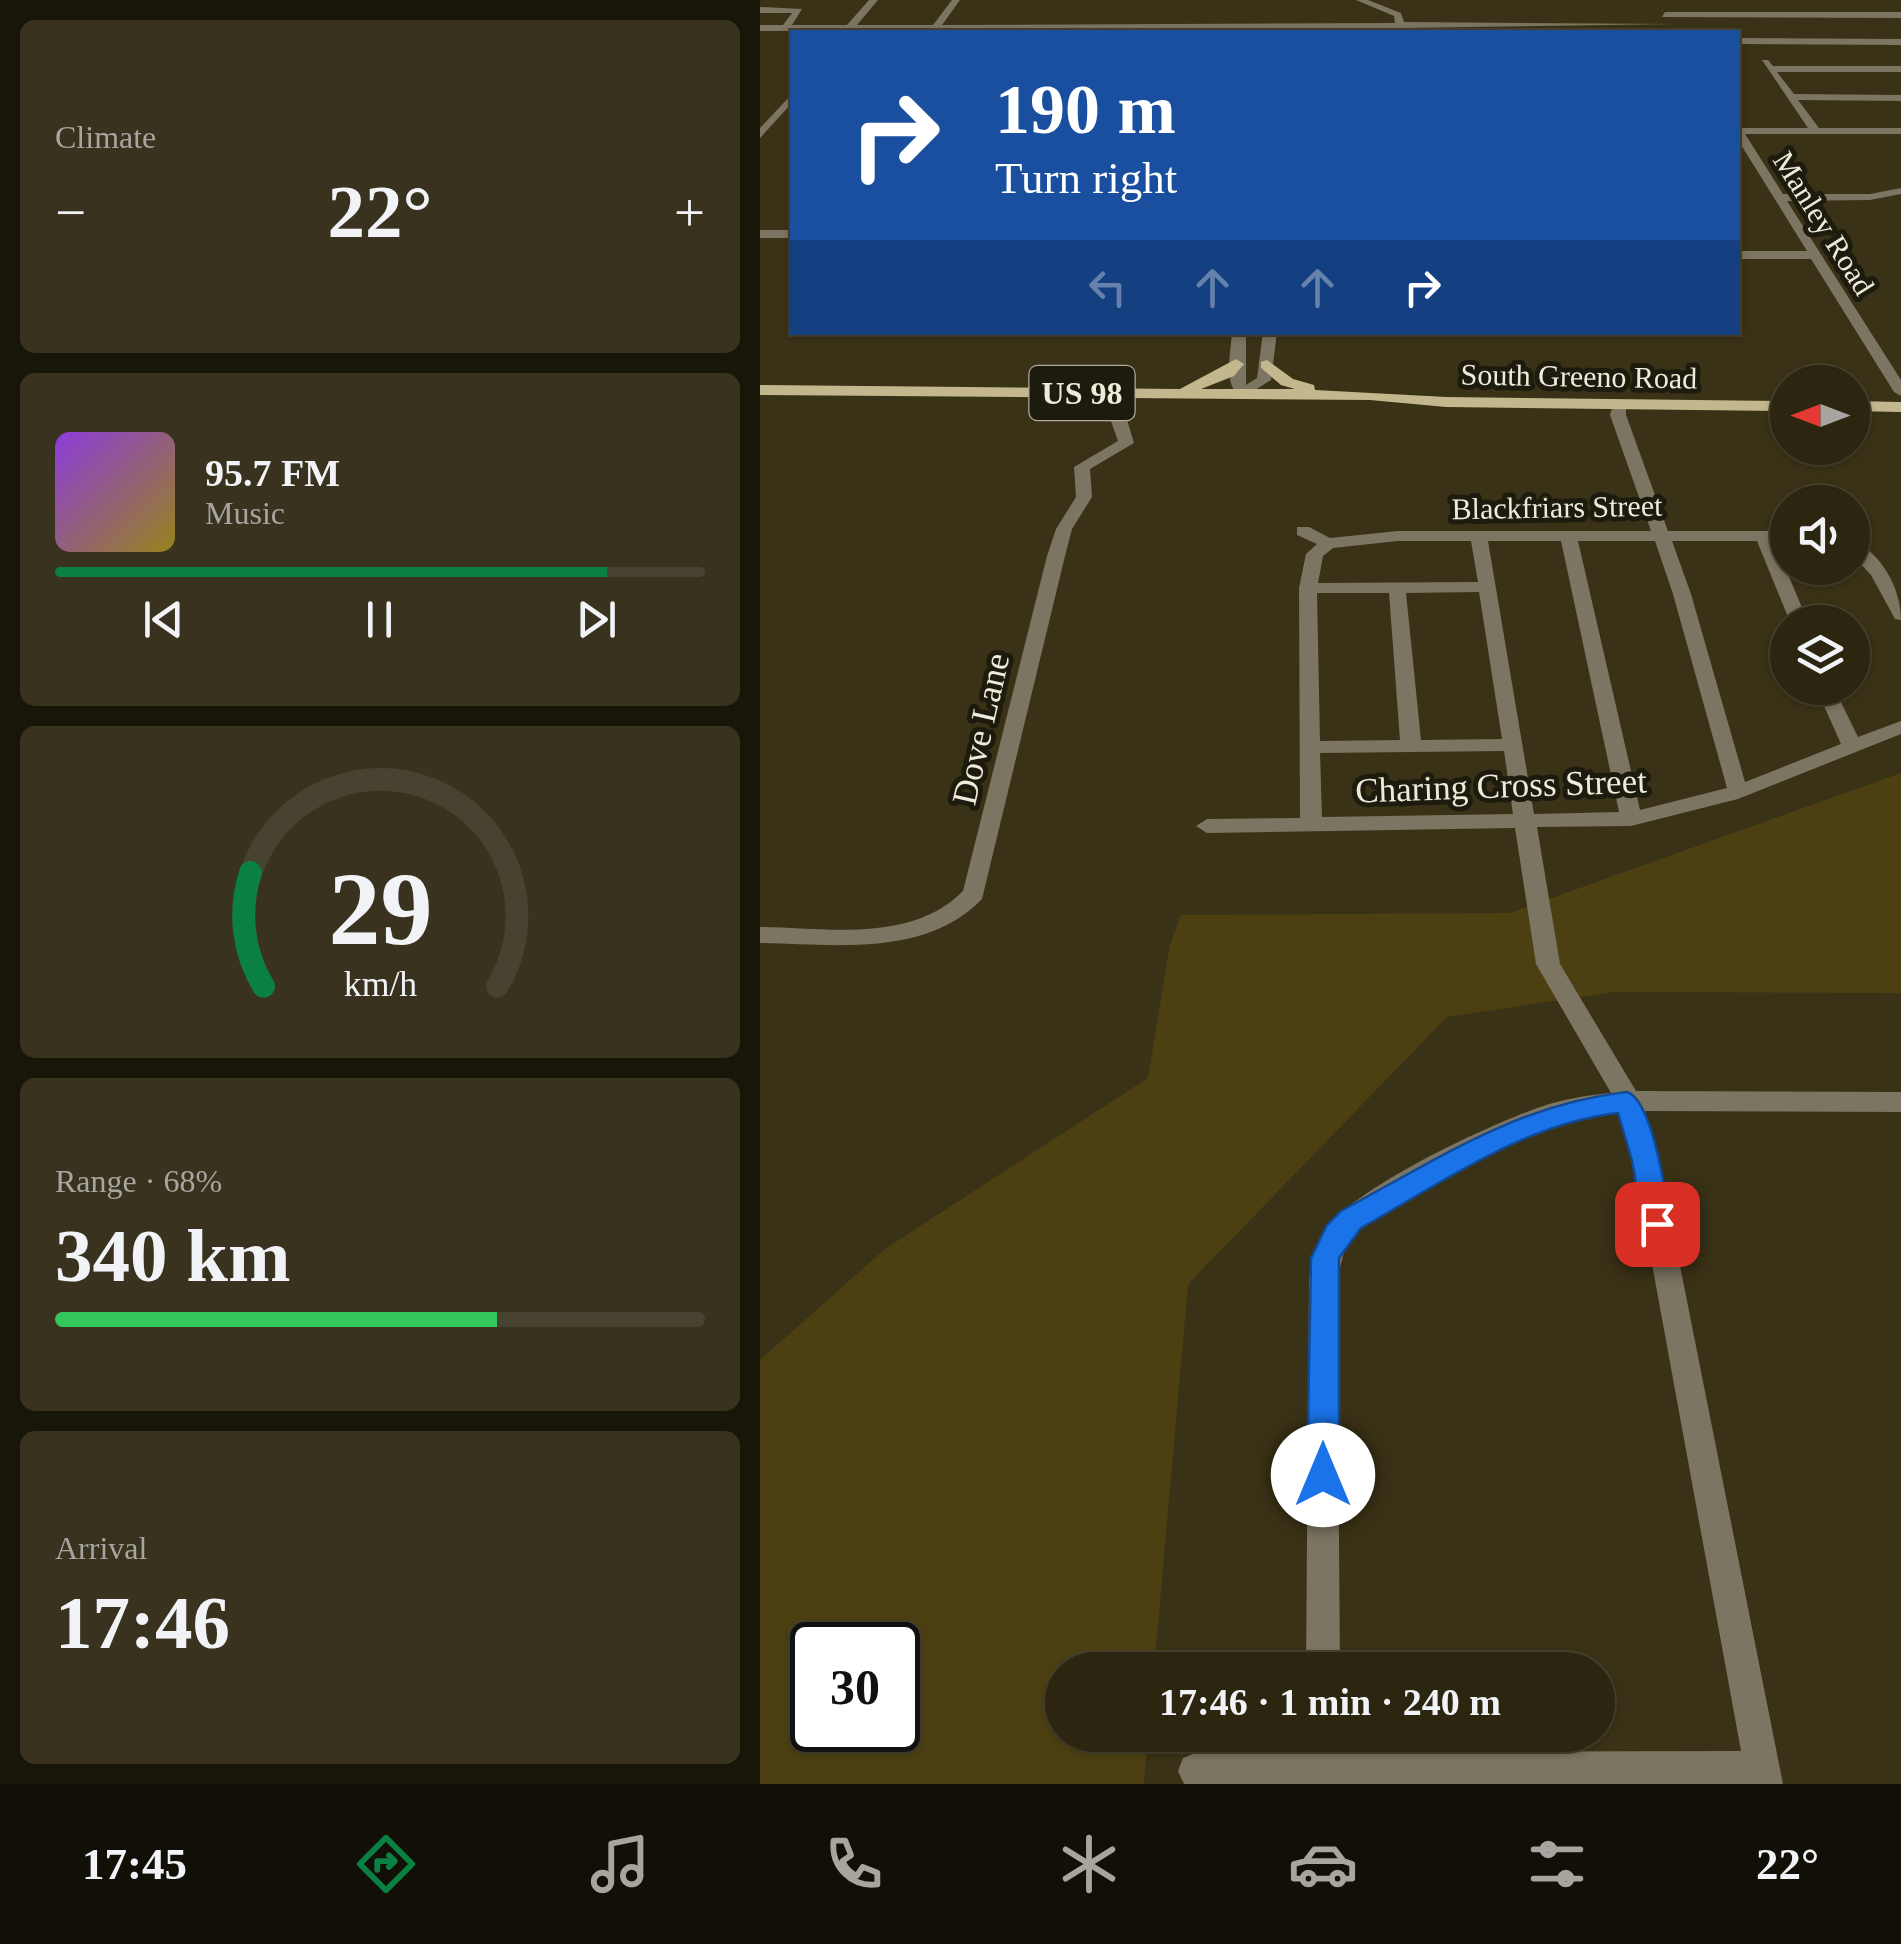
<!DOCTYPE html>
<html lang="en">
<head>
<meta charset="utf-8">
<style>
	body { margin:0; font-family:"Times New Roman",serif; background:#38321e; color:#f1f3f6; height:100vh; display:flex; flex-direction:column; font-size:38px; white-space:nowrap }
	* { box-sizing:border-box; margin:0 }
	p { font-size:32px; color:#a6a59f }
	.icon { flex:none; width:55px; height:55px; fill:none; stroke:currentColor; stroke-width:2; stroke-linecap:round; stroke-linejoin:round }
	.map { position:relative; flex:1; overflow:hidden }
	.panel { display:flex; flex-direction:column; gap:20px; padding:20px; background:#181509; width:760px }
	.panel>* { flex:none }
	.hud { position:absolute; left:30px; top:30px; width:950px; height:305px; border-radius:0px; box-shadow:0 2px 8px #0004,0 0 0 2px #484330; background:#1a4fa0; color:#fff; overflow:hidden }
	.needle { width:65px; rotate:270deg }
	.fabs { position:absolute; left:1010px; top:365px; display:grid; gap:20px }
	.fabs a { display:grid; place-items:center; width:100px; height:100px; border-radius:50%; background:#2c2610; box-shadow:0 2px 8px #0004,0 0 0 2px #484330; font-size:50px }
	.speed { position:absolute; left:30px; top:1622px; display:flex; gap:20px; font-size:50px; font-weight:700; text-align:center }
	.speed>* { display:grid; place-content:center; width:130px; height:130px; border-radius:50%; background:#2c2610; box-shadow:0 2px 8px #0004,0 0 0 2px #484330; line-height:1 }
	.speed .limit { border:5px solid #111; border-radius:15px; background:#fff; color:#111 }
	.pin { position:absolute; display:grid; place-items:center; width:85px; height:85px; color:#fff; margin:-42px; border-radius:20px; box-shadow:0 5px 15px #0006 }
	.me { position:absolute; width:110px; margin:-55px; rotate:0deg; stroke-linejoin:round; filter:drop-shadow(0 0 8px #0008) }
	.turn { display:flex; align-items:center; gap:35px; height:210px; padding:0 40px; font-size:45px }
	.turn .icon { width:130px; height:130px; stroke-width:2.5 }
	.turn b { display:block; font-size:70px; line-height:85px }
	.lanes { display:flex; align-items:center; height:95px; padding:0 40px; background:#0003; justify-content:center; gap:50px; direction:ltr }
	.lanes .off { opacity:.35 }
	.big { font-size:75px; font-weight:800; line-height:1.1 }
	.panel .tile { flex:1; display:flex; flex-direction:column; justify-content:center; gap:15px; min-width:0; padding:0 35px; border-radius:15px; background:#38321e }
	.panel .dial { align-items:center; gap:0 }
	.dial svg { height:260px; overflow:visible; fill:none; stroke:#484330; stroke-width:7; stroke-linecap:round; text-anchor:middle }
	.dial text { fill:#f1f3f6; stroke:none }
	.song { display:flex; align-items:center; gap:30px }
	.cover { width:120px; height:120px; border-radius:15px; background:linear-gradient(135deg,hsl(270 70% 55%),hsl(50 70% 35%)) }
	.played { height:10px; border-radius:5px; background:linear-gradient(90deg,#0b8043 85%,#484330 85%) }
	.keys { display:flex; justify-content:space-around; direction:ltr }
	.heat { display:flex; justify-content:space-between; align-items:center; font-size:55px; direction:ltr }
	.charge { height:15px; border-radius:8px; background:linear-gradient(90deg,#34c759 68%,#484330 0) }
	.trip { position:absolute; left:285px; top:1652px; width:570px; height:100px; border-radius:50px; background:#2c2610; box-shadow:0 2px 8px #0004,0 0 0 2px #484330; font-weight:800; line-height:100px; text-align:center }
	.tabs { display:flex; height:160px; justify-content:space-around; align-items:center; background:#120f06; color:#a6a59f }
	.tabs .icon { width:70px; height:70px }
	.tabs .on { color:#0b8043 }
	.tabs b { font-size:45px; color:#f1f3f6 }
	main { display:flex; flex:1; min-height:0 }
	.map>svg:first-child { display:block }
	.green { fill:#4c4013; fill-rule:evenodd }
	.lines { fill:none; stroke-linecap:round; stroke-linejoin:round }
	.minor { fill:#7b7561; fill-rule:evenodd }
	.major { fill:#c3b78e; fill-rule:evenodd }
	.route { fill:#1a73e8; stroke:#114b97; stroke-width:2.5 }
	.labels { text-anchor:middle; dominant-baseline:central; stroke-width:10; stroke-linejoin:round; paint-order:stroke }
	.far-street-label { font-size:30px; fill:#efeada; stroke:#1d1a0e }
	.shield { fill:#1d1a0e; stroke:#b0ac9d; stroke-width:2.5 }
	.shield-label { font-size:32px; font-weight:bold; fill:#efeada }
	.street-label { font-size:35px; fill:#efeada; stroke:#1d1a0e }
</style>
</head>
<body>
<main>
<section class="panel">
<div class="tile"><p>Climate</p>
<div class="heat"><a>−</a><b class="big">22°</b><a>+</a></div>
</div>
<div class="tile">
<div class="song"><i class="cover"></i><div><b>95.7 FM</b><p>Music</p></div></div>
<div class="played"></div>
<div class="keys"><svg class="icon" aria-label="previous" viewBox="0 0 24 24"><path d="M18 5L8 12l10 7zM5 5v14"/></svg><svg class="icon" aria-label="pause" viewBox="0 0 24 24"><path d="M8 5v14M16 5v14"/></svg><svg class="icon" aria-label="next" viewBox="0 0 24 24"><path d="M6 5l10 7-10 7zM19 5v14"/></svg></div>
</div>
<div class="tile dial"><svg viewBox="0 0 100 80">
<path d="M14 69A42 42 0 1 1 86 69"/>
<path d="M14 69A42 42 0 0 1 10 34" stroke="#0b8043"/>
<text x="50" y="56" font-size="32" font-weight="700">29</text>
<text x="50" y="72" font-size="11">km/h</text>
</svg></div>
<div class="tile"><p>Range · 68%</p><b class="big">340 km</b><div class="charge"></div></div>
<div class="tile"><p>Arrival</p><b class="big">17:46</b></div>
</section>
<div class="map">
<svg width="1141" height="1784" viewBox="0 0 1141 1784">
	<rect width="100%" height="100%" fill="#3a3216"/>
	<g class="green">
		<polygon points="574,30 574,32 94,32 95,31"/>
		<path d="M1141,773v220l-287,-1 -167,25 -259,267 -34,386h-92v65h86l-4,49h-384v-424l125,-111 263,-171 22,-133 11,-30 329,-2zM52,1645h86v85h-86z"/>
	</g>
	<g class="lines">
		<g class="minor">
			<polygon points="109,0 118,0 97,25 173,25 192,0 200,0 182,25 635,23 634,16 596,0 608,0 641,13 644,22 914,24 645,28 645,32 637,32 636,28 0,31 0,25 23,25 32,13 0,13 0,7 42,9 32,25 87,25"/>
			<polygon points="905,12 1141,12 1141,18 902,17"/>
			<polygon points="978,38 1141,39 1141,45 978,44"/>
			<polygon points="1002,60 1008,60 1013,66 1141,66 1141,72 1017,72 1034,94 1141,95 1141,101 1038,100 1059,128 1141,128 1141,134 985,134 1023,194 1110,194 1141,188 1141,194 1110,200 1027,201 1141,380 1141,396 1134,392 1051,259 978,259 978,251 1047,251 978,140 978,128 1048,128"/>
			<polygon points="32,94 32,103 0,138 0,128"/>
			<rect x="0" y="230" width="32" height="8"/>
			<path d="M472,332h14v53l11,-7 6,-46h14l-6,48 -29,18c-20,-12 -11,-45 -10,-66z"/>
			<path d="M347,390l12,3 15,50 -44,26 2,28 -20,32 -7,27 -83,343c-57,59 -148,45 -222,44v-16c67,1 152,16 203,-36l84,-335 9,-27 20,-32 -2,-30 44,-26 -12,-34z"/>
			<path d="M854,401l12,3v11l42,116h120v10h-14l34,81h-18l-33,-81h-85l19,53 54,188 96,-38 -25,-56h18l24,49 43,-16v13l-163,65 -107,27 -94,1 23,137 76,127 265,1v20l-258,-1 16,49 124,624h-599l-6,-13 5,-13 13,-5 109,-1v-17h36v17l400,-1 -108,-591 -15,-48 -49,7 -29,10 -128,66 -53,35 -13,14 -9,36 3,390h-34l3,-390c2,-18 5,-36 17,-51 34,-45 168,-107 223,-125 21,-6 41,-9 62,-11l-75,-129 -21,-136 -308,5 -11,-7 11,-7 93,-1 -1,-230 7,-34 11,-10 -20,-9v-8h12l21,11 68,-7h253l-41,-116zM638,541h73l7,41 -160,1 5,-27 10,-8zM728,541h73l58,271 -85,2zM818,541h77l18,53 54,194 -87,22zM719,592l23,147 -81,1 -15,-147zM557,593h72l11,147 -80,1zM744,751l9,63 -191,3 -2,-64z"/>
			<path d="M1092,540c30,13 49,49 49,80l-6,-1 -24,-44 -19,-20z"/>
		</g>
		<g class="major">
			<polygon points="476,359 484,364 474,376 441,389 535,389 521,385 501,368 501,362 507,360 533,379 554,385 555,390 686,397 1028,401 1028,411 686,407 610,400 0,395 0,385 420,389"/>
			<polygon points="1092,401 1141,402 1141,412 1092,411"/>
		</g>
	</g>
	<path class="route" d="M867,1092c26,8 39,105 44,132l-4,8h-20l-4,-8 -11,-64 -14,-47c-95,11 -175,69 -257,115l-22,30v217l-5,10 -11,5 -11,-5 -5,-10 4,-217 16,-33 14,-14c95,-51 177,-107 286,-119z"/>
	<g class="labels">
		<g class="far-street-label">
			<text transform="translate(1064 223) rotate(58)">Manley Road</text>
			<text transform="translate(819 376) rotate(1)">South Greeno Road</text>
			<text transform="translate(797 507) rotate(-1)">Blackfriars Street</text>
		</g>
		<rect class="shield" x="269.5" y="366" width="105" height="54" rx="8"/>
		<g class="shield-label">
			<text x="322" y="393">US 98</text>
		</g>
		<g class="street-label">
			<text transform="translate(221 729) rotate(-77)">Dove Lane</text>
			<text transform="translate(741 786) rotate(-2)">Charing Cross Street</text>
		</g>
	</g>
</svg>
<div class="fabs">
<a><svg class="needle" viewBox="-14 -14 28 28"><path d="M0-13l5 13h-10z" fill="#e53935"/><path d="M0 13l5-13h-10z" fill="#a6a59f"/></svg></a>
<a><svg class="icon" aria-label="sound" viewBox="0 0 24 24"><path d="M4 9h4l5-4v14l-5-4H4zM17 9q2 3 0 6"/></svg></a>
<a><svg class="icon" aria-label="layers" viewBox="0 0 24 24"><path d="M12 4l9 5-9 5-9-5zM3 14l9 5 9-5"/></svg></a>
</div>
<div class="speed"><div class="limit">30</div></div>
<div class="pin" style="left:897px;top:1224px;background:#d93025"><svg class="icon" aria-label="arrive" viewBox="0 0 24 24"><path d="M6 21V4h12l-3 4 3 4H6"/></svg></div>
<svg class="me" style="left:563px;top:1475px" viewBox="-20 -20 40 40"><circle r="19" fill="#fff"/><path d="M0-13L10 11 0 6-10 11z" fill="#1a73e8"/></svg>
<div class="trip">17:46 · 1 min · 240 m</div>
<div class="hud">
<div class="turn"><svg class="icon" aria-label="right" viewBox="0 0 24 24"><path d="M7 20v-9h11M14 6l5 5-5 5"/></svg><div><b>190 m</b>Turn right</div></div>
<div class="lanes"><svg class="icon off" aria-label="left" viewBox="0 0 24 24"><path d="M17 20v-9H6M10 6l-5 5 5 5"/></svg><svg class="icon off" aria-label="ahead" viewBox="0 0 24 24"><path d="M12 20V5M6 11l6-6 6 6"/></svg><svg class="icon off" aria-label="ahead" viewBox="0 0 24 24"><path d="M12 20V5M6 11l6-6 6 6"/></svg><svg class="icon" aria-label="right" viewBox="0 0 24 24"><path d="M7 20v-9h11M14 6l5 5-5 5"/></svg></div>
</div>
</div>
</main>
<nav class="tabs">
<b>17:45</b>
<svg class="icon on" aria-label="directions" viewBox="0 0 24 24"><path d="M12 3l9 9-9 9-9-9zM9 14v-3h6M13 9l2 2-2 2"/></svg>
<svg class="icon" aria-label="music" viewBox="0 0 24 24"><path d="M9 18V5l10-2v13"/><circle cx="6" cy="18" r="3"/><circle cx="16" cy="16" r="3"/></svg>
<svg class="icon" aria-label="phone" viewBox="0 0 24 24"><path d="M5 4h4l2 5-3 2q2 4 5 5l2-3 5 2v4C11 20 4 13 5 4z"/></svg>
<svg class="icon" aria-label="climate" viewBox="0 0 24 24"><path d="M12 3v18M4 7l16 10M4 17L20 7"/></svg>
<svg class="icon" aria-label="car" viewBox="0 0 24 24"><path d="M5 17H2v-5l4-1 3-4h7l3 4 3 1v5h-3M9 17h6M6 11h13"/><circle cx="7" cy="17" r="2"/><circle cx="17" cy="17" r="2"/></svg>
<svg class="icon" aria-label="filters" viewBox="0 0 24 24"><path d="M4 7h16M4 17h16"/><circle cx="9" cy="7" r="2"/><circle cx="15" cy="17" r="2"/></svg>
<b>22°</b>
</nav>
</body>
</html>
